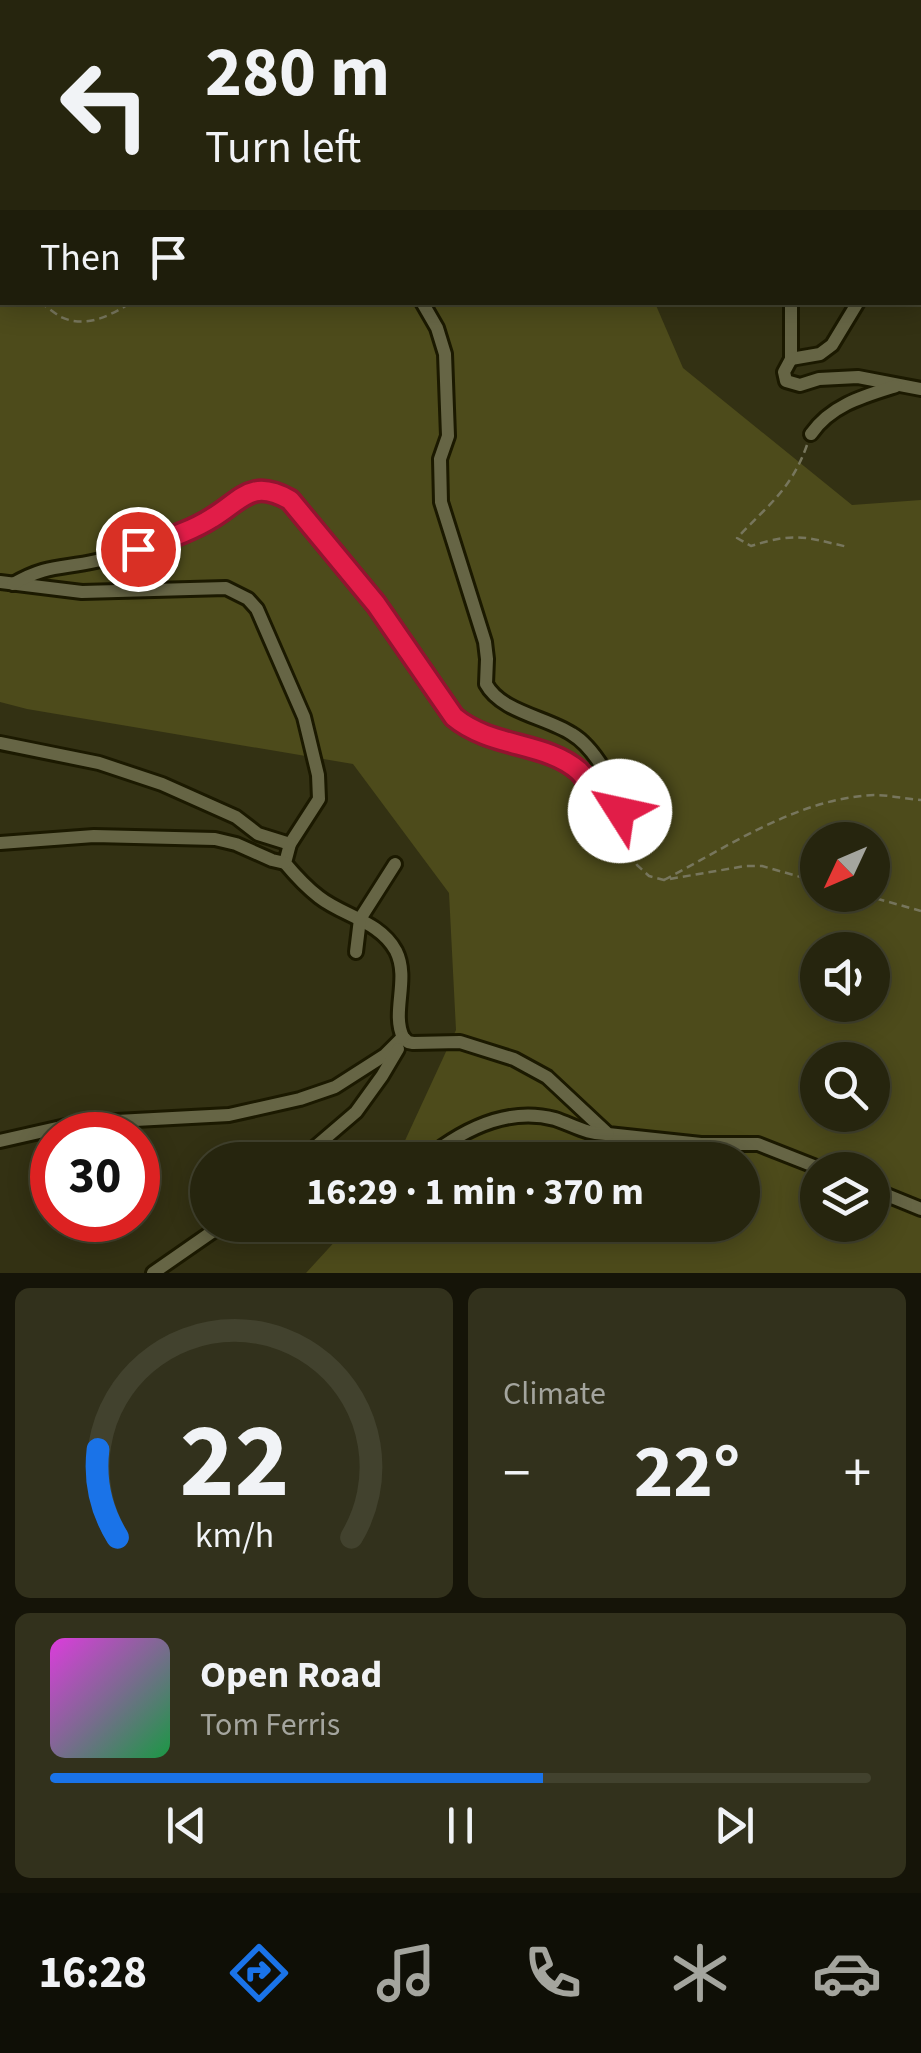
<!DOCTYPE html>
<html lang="en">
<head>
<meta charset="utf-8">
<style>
	body { margin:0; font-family:"Source Sans 3",sans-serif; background:#32311c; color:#f1f3f6; height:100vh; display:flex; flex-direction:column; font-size:38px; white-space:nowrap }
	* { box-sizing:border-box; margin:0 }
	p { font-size:32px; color:#a4a59e }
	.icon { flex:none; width:55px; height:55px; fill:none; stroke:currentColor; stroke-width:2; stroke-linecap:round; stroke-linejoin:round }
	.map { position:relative; height:1273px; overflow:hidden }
	.drawer { display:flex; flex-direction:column; gap:15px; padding:15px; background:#151408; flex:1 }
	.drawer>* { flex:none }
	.hud { position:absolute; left:0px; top:0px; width:922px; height:305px; box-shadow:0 5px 25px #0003,0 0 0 2px #42422e; background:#26250e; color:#f1f3f6; overflow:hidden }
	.needle { width:65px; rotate:226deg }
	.controls { position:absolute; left:800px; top:822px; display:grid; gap:20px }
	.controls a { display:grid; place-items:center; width:90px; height:90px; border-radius:50%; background:#26250e; box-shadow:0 5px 25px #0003,0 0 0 2px #42422e; font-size:50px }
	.speed { position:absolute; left:30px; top:1112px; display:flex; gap:20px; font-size:50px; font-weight:700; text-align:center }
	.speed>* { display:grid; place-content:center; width:130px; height:130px; border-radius:50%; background:#26250e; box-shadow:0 5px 25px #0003,0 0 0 2px #42422e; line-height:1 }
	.speed .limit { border:15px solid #d22; background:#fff; color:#111 }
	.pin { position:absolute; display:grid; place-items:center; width:85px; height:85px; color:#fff; margin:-42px; border:5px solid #fff; border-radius:50%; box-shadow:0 2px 10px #0007 }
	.me { position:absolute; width:110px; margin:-55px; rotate:305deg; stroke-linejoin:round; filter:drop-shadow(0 0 8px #0008) }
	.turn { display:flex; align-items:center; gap:35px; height:210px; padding:0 40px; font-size:45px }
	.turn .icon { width:130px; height:130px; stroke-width:2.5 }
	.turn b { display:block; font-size:70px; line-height:85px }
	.then { display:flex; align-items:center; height:95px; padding:0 40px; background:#0003; gap:20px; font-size:38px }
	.big { font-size:75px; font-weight:700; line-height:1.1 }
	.drawer .tile { flex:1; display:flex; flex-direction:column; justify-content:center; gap:15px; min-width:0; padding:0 35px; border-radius:15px; background:#32311c }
	.drawer .dial { align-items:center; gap:0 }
	.dial svg { height:260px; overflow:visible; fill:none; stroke:#42422e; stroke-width:7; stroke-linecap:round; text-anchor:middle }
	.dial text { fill:#f1f3f6; stroke:none }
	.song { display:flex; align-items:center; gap:30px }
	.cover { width:120px; height:120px; border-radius:15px; background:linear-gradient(135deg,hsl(300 70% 55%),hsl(140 70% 35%)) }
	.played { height:10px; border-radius:5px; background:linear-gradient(90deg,#1a73e8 60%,#42422e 60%) }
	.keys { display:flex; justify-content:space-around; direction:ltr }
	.heat { display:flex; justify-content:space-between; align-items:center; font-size:55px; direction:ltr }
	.drawer .tiles { flex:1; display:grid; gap:15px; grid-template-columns:1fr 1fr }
	.tile:last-child { grid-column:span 2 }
	.trip { position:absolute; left:190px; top:1142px; width:570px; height:100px; border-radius:50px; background:#26250e; box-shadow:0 5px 25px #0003,0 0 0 2px #42422e; font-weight:700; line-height:100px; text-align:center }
	.tab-bar { display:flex; height:160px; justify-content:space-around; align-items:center; background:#0f0f06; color:#a4a59e }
	.tab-bar .icon { width:70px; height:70px }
	.tab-bar .on { color:#1a73e8 }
	.tab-bar b { font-size:45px; color:#f1f3f6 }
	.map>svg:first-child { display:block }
	.green { fill:#4d4b1b; fill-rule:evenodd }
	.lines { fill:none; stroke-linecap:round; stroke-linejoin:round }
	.minor-casing { stroke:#1b1900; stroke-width:18 }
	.path { stroke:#77765d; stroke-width:2.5; stroke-dasharray:8 5; stroke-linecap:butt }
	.minor { stroke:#666545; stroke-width:12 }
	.route-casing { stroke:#92132f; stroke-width:25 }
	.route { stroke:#e11d48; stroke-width:18 }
</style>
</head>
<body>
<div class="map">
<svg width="921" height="1273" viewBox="0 0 921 1273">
	<rect width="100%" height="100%" fill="#333113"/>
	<path class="green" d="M0,0h388l7,2h-393v300l653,1 28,65 169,137 69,-5v773h-615l44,-48h392v-65h-346l60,-130 -7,-137 -96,-129 -326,-55 -27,-7zM818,840h54v55h-54zM818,950h54v55h-54zM818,1060h54v55h-54zM818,1170h54v55h-54z"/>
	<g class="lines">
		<defs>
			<g id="minor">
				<polyline points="483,0 487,2"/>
				<polyline points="920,192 921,192"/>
				<polyline points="791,302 791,359 784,372 786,381 800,385 819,379 858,377 921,389"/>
				<polyline points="791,359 820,354 832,345 858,302"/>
				<path d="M811,434c20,-29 53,-38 85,-48"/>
				<path d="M0,582l82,10 144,-4 22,11 9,10 47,108 14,58 1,24 -29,45 -5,19c10,12 21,24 34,34 24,19 61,24 77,54 14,28 -5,61 7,86"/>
				<path d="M13,584c35,-20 48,-15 83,-23 28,-6 56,-15 82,-27 12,-5 25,-10 36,-17 29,-18 36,-39 76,-17l77,91 88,126c35,31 84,25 118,49 19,14 20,37 35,54l8,-2c6,-12 2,-24 -5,-36 -9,-17 -22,-38 -39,-48 -26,-17 -71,-22 -86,-50l1,-25 -2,-17 -44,-140 -1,-43 8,-23 -3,-82 -8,-26 -15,-26"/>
				<polyline points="0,743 99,763 162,784 236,817 258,834 290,844"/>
				<polyline points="0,843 94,836 215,839 236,844 272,860 285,863"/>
				<polyline points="356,952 360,919 395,864"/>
				<polyline points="403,1037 408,1042 413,1043 460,1042 514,1059 547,1077 608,1134 701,1144 758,1144 824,1170"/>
				<polyline points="0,1141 79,1123 229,1115 300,1099 335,1087 385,1055 403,1037"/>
				<path d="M442,1147c33,-23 72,-39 113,-28 18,6 33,16 53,15"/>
				<polyline points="300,1160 356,1112 382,1076 398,1049"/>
				<polyline points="872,1189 921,1209"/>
				<polyline points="153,1273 222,1225"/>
			</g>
		</defs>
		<use href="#minor" class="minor-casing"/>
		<g class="path">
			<polyline points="884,2 885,0"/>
			<polyline points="0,116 2,117"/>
			<polyline points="0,293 2,292"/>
			<path d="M40,302c7,5 14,11 21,15 26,12 50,-2 71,-15"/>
			<path d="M807,445c-16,45 -39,60 -70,93l14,8c45,-14 53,-9 97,1"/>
			<polyline points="616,831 631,852 637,865 649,876 664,880 745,866 762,866 818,882"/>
			<path d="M664,880c65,-34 135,-82 210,-85 16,0 31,4 47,5"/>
			<polyline points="864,895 921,911"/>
		</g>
		<use href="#minor" class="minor"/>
	</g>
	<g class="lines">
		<defs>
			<path id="route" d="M138,549c25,-9 52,-17 74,-31 30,-18 39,-40 78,-18l86,104 78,113c37,31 93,25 125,54 14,13 16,35 29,49l8,-2 4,-7"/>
		</defs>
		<use href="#route" class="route-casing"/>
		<use href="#route" class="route"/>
	</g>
</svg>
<div class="controls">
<a><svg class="needle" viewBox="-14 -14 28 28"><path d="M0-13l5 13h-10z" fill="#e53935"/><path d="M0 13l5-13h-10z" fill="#a4a59e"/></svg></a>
<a><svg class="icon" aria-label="sound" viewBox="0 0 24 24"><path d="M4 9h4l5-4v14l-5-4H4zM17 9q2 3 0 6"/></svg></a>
<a><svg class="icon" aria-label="search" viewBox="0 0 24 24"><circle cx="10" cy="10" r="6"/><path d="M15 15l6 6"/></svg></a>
<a><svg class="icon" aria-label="layers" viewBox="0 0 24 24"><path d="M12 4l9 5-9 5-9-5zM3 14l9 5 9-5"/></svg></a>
</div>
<div class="speed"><div class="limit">30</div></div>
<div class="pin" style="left:138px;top:549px;background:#d93025"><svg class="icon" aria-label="arrive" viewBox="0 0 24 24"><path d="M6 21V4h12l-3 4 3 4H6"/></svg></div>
<svg class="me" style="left:620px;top:811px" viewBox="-20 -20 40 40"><circle r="19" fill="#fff"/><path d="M0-13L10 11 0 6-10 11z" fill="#e11d48"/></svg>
<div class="trip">16:29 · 1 min · 370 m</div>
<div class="hud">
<div class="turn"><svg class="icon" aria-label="left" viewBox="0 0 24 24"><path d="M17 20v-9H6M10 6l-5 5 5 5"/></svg><div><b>280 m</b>Turn left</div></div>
<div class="then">Then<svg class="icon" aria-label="arrive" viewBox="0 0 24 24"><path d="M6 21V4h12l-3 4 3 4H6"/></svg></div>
</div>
</div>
<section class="drawer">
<div class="tiles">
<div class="tile dial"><svg viewBox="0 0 100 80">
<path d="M14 69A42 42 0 1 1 86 69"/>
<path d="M14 69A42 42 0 0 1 8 42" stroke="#1a73e8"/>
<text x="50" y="56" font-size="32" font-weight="700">22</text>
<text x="50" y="72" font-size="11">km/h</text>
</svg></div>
<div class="tile"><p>Climate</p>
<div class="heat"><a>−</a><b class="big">22°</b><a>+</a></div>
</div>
<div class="tile">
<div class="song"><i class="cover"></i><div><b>Open Road</b><p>Tom Ferris</p></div></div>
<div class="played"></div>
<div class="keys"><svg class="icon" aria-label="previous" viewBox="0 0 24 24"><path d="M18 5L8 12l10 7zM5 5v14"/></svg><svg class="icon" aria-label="pause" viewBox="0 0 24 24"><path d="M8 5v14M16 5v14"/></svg><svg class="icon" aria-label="next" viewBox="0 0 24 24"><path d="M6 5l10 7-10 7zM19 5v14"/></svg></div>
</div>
</div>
</section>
<nav class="tab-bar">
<b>16:28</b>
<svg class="icon on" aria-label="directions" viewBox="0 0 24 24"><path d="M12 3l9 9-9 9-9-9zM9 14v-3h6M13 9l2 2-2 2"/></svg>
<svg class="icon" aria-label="music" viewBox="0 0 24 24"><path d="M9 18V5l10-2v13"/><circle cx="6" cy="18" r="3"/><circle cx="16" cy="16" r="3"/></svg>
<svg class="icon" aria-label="phone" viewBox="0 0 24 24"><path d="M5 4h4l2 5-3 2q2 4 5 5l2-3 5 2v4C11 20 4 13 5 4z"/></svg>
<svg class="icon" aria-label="climate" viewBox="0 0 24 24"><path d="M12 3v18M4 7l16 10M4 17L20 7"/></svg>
<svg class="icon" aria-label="car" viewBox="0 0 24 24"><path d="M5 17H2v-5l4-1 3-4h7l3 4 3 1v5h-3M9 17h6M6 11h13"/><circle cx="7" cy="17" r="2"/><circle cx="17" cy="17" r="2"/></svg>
</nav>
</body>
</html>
